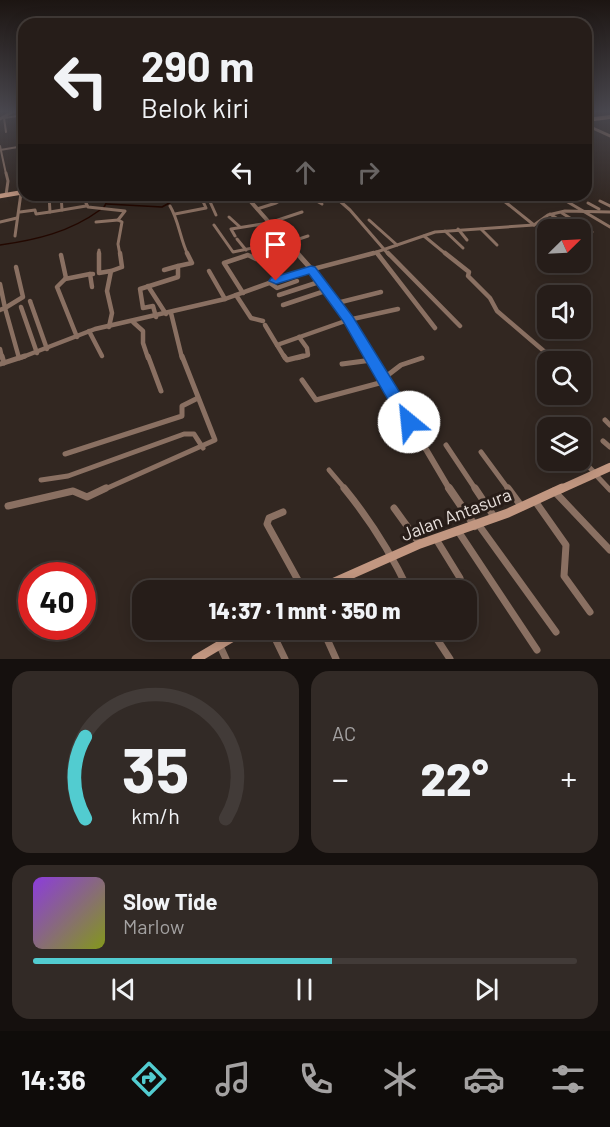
<!DOCTYPE html>
<html lang="id">
<head>
<meta charset="utf-8">
<style>
	body { margin:0; font-family:Barlow,sans-serif; background:#322a26; color:#f1f3f6; height:100vh; display:flex; flex-direction:column; font-size:22px; white-space:nowrap }
	* { box-sizing:border-box; margin:0 }
	p { font-size:20px; color:#a4a2a2 }
	.icon { flex:none; width:33px; height:33px; fill:none; stroke:currentColor; stroke-width:2; stroke-linecap:round; stroke-linejoin:round }
	.map { position:relative; height:659px; overflow:hidden }
	.side { display:flex; flex-direction:column; gap:12px; padding:12px; background:#15100e; flex:1 }
	.side>* { flex:none }
	.banner { position:absolute; left:18px; top:18px; width:574px; height:183px; border-radius:18px; box-shadow:0 3px 15px #0003,0 0 0 2px #423b38; background:#261d19; color:#f1f3f6; overflow:hidden }
	.needle { width:39px; rotate:66deg }
	.buttons { position:absolute; left:537px; top:219px; display:grid; gap:12px }
	.buttons a { display:grid; place-items:center; width:54px; height:54px; border-radius:12px; background:#261d19; box-shadow:0 3px 15px #0003,0 0 0 2px #423b38; font-size:30px }
	.speed { position:absolute; left:18px; top:562px; display:flex; gap:12px; font-size:30px; font-weight:700; text-align:center }
	.speed>* { display:grid; place-content:center; width:78px; height:78px; border-radius:50%; background:#261d19; box-shadow:0 3px 15px #0003,0 0 0 2px #423b38; line-height:1 }
	.speed .limit { border:9px solid #d22; background:#fff; color:#111 }
	.pin { position:absolute; display:grid; place-items:center; width:51px; height:51px; color:#fff; margin:-62px -26px; border-radius:50% 50% 50% 0; rotate:-45deg; box-shadow:0 0 6px #0007 }
	.pin .icon { rotate:45deg }
	.me { position:absolute; width:66px; margin:-33px; rotate:332deg; stroke-linejoin:round; filter:drop-shadow(0 0 4px #0008) }
	.turn { display:flex; align-items:center; gap:21px; height:126px; padding:0 24px; font-size:27px }
	.turn .icon { width:78px; height:78px; stroke-width:2.5 }
	.turn b { display:block; font-size:42px; line-height:51px }
	.lanes { display:flex; align-items:center; height:57px; padding:0 24px; background:#0003; justify-content:center; gap:30px; direction:ltr }
	.lanes .off { opacity:.35 }
	.big { font-size:45px; font-weight:800; line-height:1.1 }
	.side .tile { flex:1; display:flex; flex-direction:column; justify-content:center; gap:9px; min-width:0; padding:0 21px; border-radius:18px; background:#322a26 }
	.side .dial { align-items:center; gap:0 }
	.dial svg { height:156px; overflow:visible; fill:none; stroke:#423b38; stroke-width:7; stroke-linecap:round; text-anchor:middle }
	.dial text { fill:#f1f3f6; stroke:none }
	.song { display:flex; align-items:center; gap:18px }
	.cover { width:72px; height:72px; border-radius:9px; background:linear-gradient(135deg,hsl(270 70% 55%),hsl(70 70% 35%)) }
	.played { height:6px; border-radius:3px; background:linear-gradient(90deg,#52ccd0 55%,#423b38 55%) }
	.keys { display:flex; justify-content:space-around; direction:ltr }
	.heat { display:flex; justify-content:space-between; align-items:center; font-size:33px; direction:ltr }
	.side .tiles { flex:1; display:grid; gap:12px; grid-template-columns:1fr 1fr }
	.tile:last-child { grid-column:span 2 }
	.trip { position:absolute; left:132px; top:580px; width:345px; height:60px; border-radius:18px; background:#261d19; box-shadow:0 3px 15px #0003,0 0 0 2px #423b38; font-weight:800; line-height:60px; text-align:center }
	.dock { display:flex; height:96px; justify-content:space-around; align-items:center; background:#0f0c0a; color:#a4a2a2 }
	.dock .icon { width:42px; height:42px }
	.dock .on { color:#52ccd0 }
	.dock b { font-size:27px; color:#f1f3f6 }
	.map>svg:first-child { display:block }
	.lines { fill:none; stroke-linecap:round; stroke-linejoin:round }
	.stream { stroke:#230800; stroke-width:1.5 }
	.minor-far4 { stroke:#8a7062; stroke-width:2 }
	.minor-far3 { stroke:#8a7062; stroke-width:3 }
	.minor-far2 { stroke:#8a7062; stroke-width:4.5 }
	.minor-far1 { stroke:#8a7062; stroke-width:5 }
	.minor { stroke:#8a7062; stroke-width:7 }
	.tertiary-far4 { stroke:#8a7062; stroke-width:3 }
	.tertiary-far3 { stroke:#8a7062; stroke-width:4 }
	.tertiary-far2 { stroke:#8a7062; stroke-width:5 }
	.tertiary-far1 { stroke:#8a7062; stroke-width:6 }
	.tertiary { stroke:#8a7062; stroke-width:8 }
	.secondary-far3 { stroke:#c29781; stroke-width:4 }
	.secondary-far2 { stroke:#c29781; stroke-width:4.5 }
	.secondary-far1 { stroke:#c29781; stroke-width:8 }
	.secondary { stroke:#c29781; stroke-width:9 }
	.route { fill:#1a73e8; stroke:#114b97; stroke-width:1.5 }
	.labels { text-anchor:middle; dominant-baseline:central; stroke-width:6; stroke-linejoin:round; paint-order:stroke }
	.near-street-label { font-size:18px; fill:#e8e0dc; stroke:#281d18 }
</style>
</head>
<body>
<div class="map">
<svg width="610" height="659" viewBox="0 0 610 659">
	<rect width="100%" height="100%" fill="#322721"/>
	<g class="lines">
		<g class="stream">
			<polyline points="107,204 162,207 184,195"/>
			<polyline points="104,207 111,195"/>
			<path d="M0,245c36,-5 70,-13 100,-35"/>
		</g>
		<g class="minor-far4">
			<polyline points="23,131 24,134"/>
			<polyline points="6,132 4,118 24,115"/>
			<polyline points="0,146 6,174"/>
			<polyline points="0,150 24,146"/>
			<polyline points="20,166 24,174"/>
		</g>
		<g class="minor-far3">
			<polyline points="23,173 24,175"/>
			<polyline points="6,195 8,181 6,173"/>
			<polyline points="49,195 50,212 86,206"/>
			<polyline points="61,195 62,210"/>
			<polyline points="82,195 88,207 125,211 118,220 122,222 118,244 120,255"/>
			<polyline points="207,195 216,215"/>
			<polyline points="306,195 322,204"/>
			<polyline points="486,195 495,201 504,201 534,225"/>
			<polyline points="556,195 610,227"/>
			<polyline points="334,196 350,210 389,255"/>
			<polyline points="504,201 520,197"/>
			<polyline points="600,201 610,206"/>
			<polyline points="588,203 599,209"/>
			<path d="M170,206c9,15 10,33 18,49"/>
			<polyline points="257,209 276,203 290,195"/>
			<polyline points="20,212 35,210 36,214 50,212"/>
			<polyline points="562,213 592,232"/>
			<polyline points="175,214 206,208 201,197"/>
			<polyline points="550,214 575,230"/>
			<polyline points="229,217 240,227"/>
			<polyline points="369,220 397,245"/>
			<polyline points="0,222 17,218"/>
			<polyline points="96,222 118,220"/>
			<polyline points="214,225 233,252 286,241"/>
			<polyline points="458,229 467,240"/>
			<polyline points="481,229 497,245"/>
			<polyline points="445,231 463,248"/>
			<polyline points="580,234 583,237"/>
			<polyline points="15,236 21,193"/>
			<polyline points="235,236 231,229 269,223 302,212"/>
			<polyline points="424,236 447,255"/>
			<polyline points="237,239 246,250"/>
			<polyline points="287,243 308,236"/>
			<polyline points="99,250 99,255"/>
			<polyline points="376,252 378,255"/>
			<polyline points="273,255 294,249"/>
			<polyline points="368,255 435,232 534,225 548,215 565,211 610,212"/>
		</g>
		<g class="minor-far2">
			<polyline points="99,253 99,273 111,271"/>
			<polyline points="377,253 435,328"/>
			<polyline points="388,253 460,326"/>
			<polyline points="445,253 469,272 468,276 490,298 497,311 552,358"/>
			<polyline points="61,255 66,278 57,287 77,337"/>
			<polyline points="16,267 23,297 5,308 19,358"/>
			<polyline points="164,270 178,266"/>
			<polyline points="209,271 225,299"/>
			<polyline points="65,279 90,274"/>
			<polyline points="270,283 277,288 297,281"/>
			<polyline points="0,284 5,308 0,310"/>
			<polyline points="148,286 166,314"/>
			<polyline points="92,287 90,274 93,274"/>
			<polyline points="243,293 224,263 248,255 256,259 279,253"/>
			<polyline points="236,295 251,318 263,321"/>
			<polyline points="279,295 322,281"/>
			<polyline points="30,301 47,349"/>
			<polyline points="337,303 381,292"/>
			<polyline points="283,305 328,290"/>
			<polyline points="21,307 37,353"/>
			<polyline points="171,313 182,358"/>
			<polyline points="156,317 153,306 143,308 140,289 178,277 178,266 192,263 187,253"/>
			<polyline points="133,322 143,331 143,343 148,358"/>
			<polyline points="265,325 277,345 348,320 398,309"/>
			<polyline points="109,327 112,313 107,291 111,271 122,267 120,253"/>
			<polyline points="89,331 102,356"/>
			<polyline points="277,345 285,358"/>
			<polyline points="0,349 2,358"/>
			<polyline points="20,358 95,329 225,299 294,274 374,253"/>
			<polyline points="297,358 308,355 307,348 299,337"/>
			<polyline points="559,358 566,355"/>
		</g>
		<g class="minor-far1">
			<polyline points="2,356 4,363"/>
			<polyline points="148,356 161,391"/>
			<polyline points="284,356 287,360 303,356"/>
			<polyline points="549,356 555,359 563,356"/>
			<polyline points="0,364 25,356"/>
			<polyline points="342,364 372,360"/>
			<polyline points="384,378 401,365 422,358"/>
			<polyline points="302,380 316,400 387,381"/>
			<polyline points="605,420 610,425"/>
			<polyline points="603,441 610,447"/>
			<polyline points="446,445 476,490"/>
			<polyline points="481,452 509,490"/>
			<polyline points="65,454 182,416 182,406 198,398"/>
			<polyline points="580,458 596,474"/>
			<polyline points="329,470 346,490"/>
			<polyline points="595,474 610,490"/>
			<polyline points="41,480 68,476 184,434 194,434 203,448"/>
			<polyline points="103,490 215,440 182,356"/>
		</g>
		<g class="minor">
			<path d="M344,488c27,33 47,65 65,103"/>
			<polyline points="475,488 495,518"/>
			<polyline points="508,488 522,507"/>
			<polyline points="554,491 610,550"/>
			<polyline points="535,501 566,545 564,576 590,612"/>
			<polyline points="8,506 73,491 87,497 106,488"/>
			<polyline points="394,508 420,544"/>
			<polyline points="283,512 269,518 267,524 304,591"/>
			<polyline points="478,524 556,632"/>
			<polyline points="458,531 537,650"/>
			<polyline points="436,539 460,578"/>
			<polyline points="271,630 285,659"/>
			<polyline points="323,630 336,659"/>
			<polyline points="431,630 450,659"/>
			<polyline points="220,646 226,659"/>
		</g>
		<g class="tertiary-far4">
			<polyline points="0,119 14,111"/>
			<polyline points="586,125 610,136"/>
		</g>
		<polyline class="tertiary-far3" points="245,195 298,255"/>
		<polyline class="tertiary-far2" points="297,253 322,281 372,358"/>
		<polyline class="tertiary-far1" points="371,356 450,490"/>
		<polyline class="tertiary" points="449,488 475,526"/>
		<polyline class="secondary-far3" points="586,120 610,117"/>
		<polyline class="secondary-far2" points="0,196 24,192"/>
		<polyline class="secondary-far1" points="559,490 610,467"/>
		<g class="secondary">
			<polyline points="314,591 420,544 508,513 562,488"/>
			<polyline points="196,659 245,630"/>
		</g>
	</g>
	<linearGradient id="sky" x2="0" y2="1"><stop stop-color="#1c1512"/><stop offset="0.55" stop-color="#49474e"/><stop offset="1" stop-color="#49474e" stop-opacity="0"/></linearGradient>
	<rect width="610" height="203" fill="url(#sky)"/>
	<polygon class="route" points="311,266 315,267 353,317 415,417 417,422 415,426 409,428 403,426 343,321 309,274 276,284 269,281 271,278"/>
	<g class="labels">
		<g class="near-street-label">
			<text transform="translate(456 514) rotate(-21)">Jalan Antasura</text>
		</g>
	</g>
</svg>
<div class="buttons">
<a><svg class="needle" viewBox="-14 -14 28 28"><path d="M0-13l5 13h-10z" fill="#e53935"/><path d="M0 13l5-13h-10z" fill="#a4a2a2"/></svg></a>
<a><svg class="icon" aria-label="sound" viewBox="0 0 24 24"><path d="M4 9h4l5-4v14l-5-4H4zM17 9q2 3 0 6"/></svg></a>
<a><svg class="icon" aria-label="search" viewBox="0 0 24 24"><circle cx="10" cy="10" r="6"/><path d="M15 15l6 6"/></svg></a>
<a><svg class="icon" aria-label="layers" viewBox="0 0 24 24"><path d="M12 4l9 5-9 5-9-5zM3 14l9 5 9-5"/></svg></a>
</div>
<div class="speed"><div class="limit">40</div></div>
<div class="pin" style="left:276px;top:281px;background:#d93025"><svg class="icon" aria-label="arrive" viewBox="0 0 24 24"><path d="M6 21V4h12l-3 4 3 4H6"/></svg></div>
<svg class="me" style="left:409px;top:422px" viewBox="-20 -20 40 40"><circle r="19" fill="#fff"/><path d="M0-13L10 11 0 6-10 11z" fill="#1a73e8"/></svg>
<div class="trip">14:37 · 1 mnt · 350 m</div>
<div class="banner">
<div class="turn"><svg class="icon" aria-label="left" viewBox="0 0 24 24"><path d="M17 20v-9H6M10 6l-5 5 5 5"/></svg><div><b>290 m</b>Belok kiri</div></div>
<div class="lanes"><svg class="icon" aria-label="left" viewBox="0 0 24 24"><path d="M17 20v-9H6M10 6l-5 5 5 5"/></svg><svg class="icon off" aria-label="ahead" viewBox="0 0 24 24"><path d="M12 20V5M6 11l6-6 6 6"/></svg><svg class="icon off" aria-label="right" viewBox="0 0 24 24"><path d="M7 20v-9h11M14 6l5 5-5 5"/></svg></div>
</div>
</div>
<section class="side">
<div class="tiles">
<div class="tile dial"><svg viewBox="0 0 100 80">
<path d="M14 69A42 42 0 1 1 86 69"/>
<path d="M14 69A42 42 0 0 1 14 27" stroke="#52ccd0"/>
<text x="50" y="56" font-size="32" font-weight="700">35</text>
<text x="50" y="72" font-size="11">km/h</text>
</svg></div>
<div class="tile"><p>AC</p>
<div class="heat"><a>−</a><b class="big">22°</b><a>+</a></div>
</div>
<div class="tile">
<div class="song"><i class="cover"></i><div><b>Slow Tide</b><p>Marlow</p></div></div>
<div class="played"></div>
<div class="keys"><svg class="icon" aria-label="previous" viewBox="0 0 24 24"><path d="M18 5L8 12l10 7zM5 5v14"/></svg><svg class="icon" aria-label="pause" viewBox="0 0 24 24"><path d="M8 5v14M16 5v14"/></svg><svg class="icon" aria-label="next" viewBox="0 0 24 24"><path d="M6 5l10 7-10 7zM19 5v14"/></svg></div>
</div>
</div>
</section>
<nav class="dock">
<b>14:36</b>
<svg class="icon on" aria-label="directions" viewBox="0 0 24 24"><path d="M12 3l9 9-9 9-9-9zM9 14v-3h6M13 9l2 2-2 2"/></svg>
<svg class="icon" aria-label="music" viewBox="0 0 24 24"><path d="M9 18V5l10-2v13"/><circle cx="6" cy="18" r="3"/><circle cx="16" cy="16" r="3"/></svg>
<svg class="icon" aria-label="phone" viewBox="0 0 24 24"><path d="M5 4h4l2 5-3 2q2 4 5 5l2-3 5 2v4C11 20 4 13 5 4z"/></svg>
<svg class="icon" aria-label="climate" viewBox="0 0 24 24"><path d="M12 3v18M4 7l16 10M4 17L20 7"/></svg>
<svg class="icon" aria-label="car" viewBox="0 0 24 24"><path d="M5 17H2v-5l4-1 3-4h7l3 4 3 1v5h-3M9 17h6M6 11h13"/><circle cx="7" cy="17" r="2"/><circle cx="17" cy="17" r="2"/></svg>
<svg class="icon" aria-label="filters" viewBox="0 0 24 24"><path d="M4 7h16M4 17h16"/><circle cx="9" cy="7" r="2"/><circle cx="15" cy="17" r="2"/></svg>
</nav>
</body>
</html>
